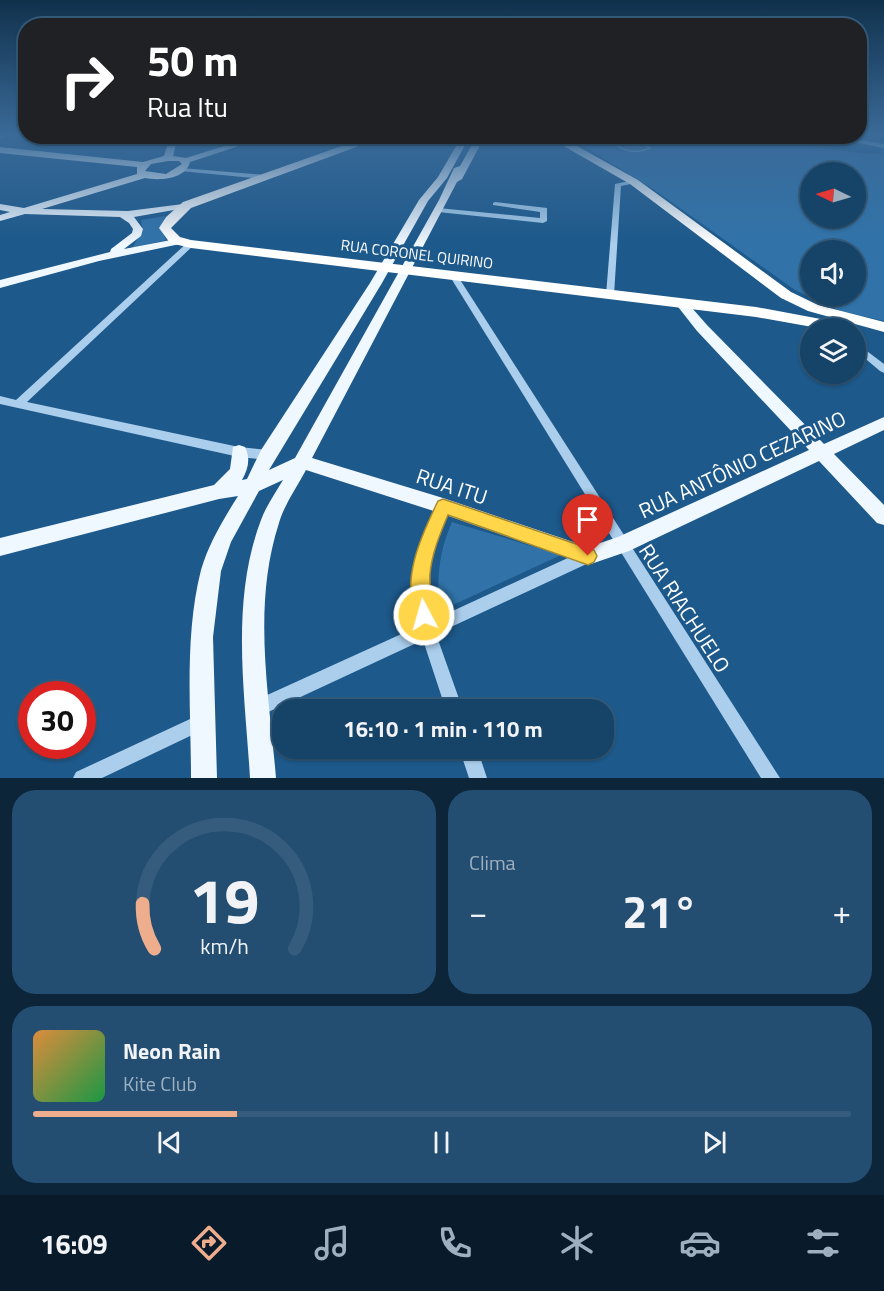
<!DOCTYPE html>
<html lang="pt">
<head>
<meta charset="utf-8">
<style>
	body { margin:0; font-family:"Titillium Web",sans-serif; background:#234e71; color:#f1f3f6; height:100vh; display:flex; flex-direction:column; font-size:22px; white-space:nowrap }
	* { box-sizing:border-box; margin:0 }
	p { font-size:20px; color:#9eb0c0 }
	.icon { flex:none; width:33px; height:33px; fill:none; stroke:currentColor; stroke-width:2; stroke-linecap:round; stroke-linejoin:round }
	.map { position:relative; height:778px; overflow:hidden }
	.side { display:flex; flex-direction:column; gap:12px; padding:12px; background:#0c2539; flex:1 }
	.side>* { flex:none }
	.top-card { position:absolute; left:18px; top:18px; width:849px; height:126px; border-radius:24px; box-shadow:0 2px 4px #0004,0 0 0 2px #355c7c; background:#202124; color:#fff; overflow:hidden }
	.needle { width:39px; rotate:275deg }
	.fabs { position:absolute; left:800px; top:162px; display:grid; gap:12px }
	.fabs a { display:grid; place-items:center; width:66px; height:66px; border-radius:50%; background:#164368; box-shadow:0 2px 4px #0004,0 0 0 2px #355c7c; font-size:30px }
	.speed { position:absolute; left:18px; top:681px; display:flex; gap:12px; font-size:30px; font-weight:700; text-align:center }
	.speed>* { display:grid; place-content:center; width:78px; height:78px; border-radius:50%; background:#164368; box-shadow:0 2px 4px #0004,0 0 0 2px #355c7c; line-height:1 }
	.speed .limit { border:9px solid #d22; background:#fff; color:#111 }
	.pin { position:absolute; display:grid; place-items:center; width:51px; height:51px; color:#fff; margin:-62px -26px; border-radius:50% 50% 50% 0; rotate:-45deg; box-shadow:0 0 6px #0007 }
	.pin .icon { rotate:45deg }
	.me { position:absolute; width:66px; margin:-33px; rotate:354deg; stroke-linejoin:round; filter:drop-shadow(0 0 4px #0008) }
	.turn { display:flex; align-items:center; gap:21px; height:126px; padding:0 30px; font-size:27px }
	.turn .icon { width:78px; height:78px; stroke-width:2.5 }
	.turn b { display:block; font-size:42px; line-height:51px }
	.big { font-size:45px; font-weight:700; line-height:1.1 }
	.side .widget { flex:1; display:flex; flex-direction:column; justify-content:center; gap:9px; min-width:0; padding:0 21px; border-radius:24px; background:#234e71 }
	.side .dial { align-items:center; gap:0 }
	.dial svg { height:156px; overflow:visible; fill:none; stroke:#355c7c; stroke-width:7; stroke-linecap:round; text-anchor:middle }
	.dial text { fill:#f1f3f6; stroke:none }
	.song { display:flex; align-items:center; gap:18px }
	.cover { width:72px; height:72px; border-radius:9px; background:linear-gradient(135deg,hsl(30 70% 55%),hsl(140 70% 35%)) }
	.played { height:6px; border-radius:3px; background:linear-gradient(90deg,#eead8d 25%,#355c7c 25%) }
	.keys { display:flex; justify-content:space-around; direction:ltr }
	.heat { display:flex; justify-content:space-between; align-items:center; font-size:33px; direction:ltr }
	.side .tiles { flex:1; display:grid; gap:12px; grid-template-columns:1fr 1fr }
	.widget:last-child { grid-column:span 2 }
	.trip { position:absolute; left:272px; top:699px; width:342px; height:60px; border-radius:24px; background:#164368; box-shadow:0 2px 4px #0004,0 0 0 2px #355c7c; font-weight:700; line-height:60px; text-align:center }
	.dock { display:flex; height:96px; justify-content:space-around; align-items:center; background:#091b2a; color:#9eb0c0 }
	.dock .icon { width:42px; height:42px }
	.dock .on { color:#eead8d }
	.dock b { font-size:27px; color:#f1f3f6 }
	.map>svg:first-child { display:block }
	.green { fill:#3173a9; fill-rule:evenodd }
	.water { fill:#517a9e; stroke:#9dcbee; stroke-width:1.5 }
	.lines { fill:none; stroke-linecap:round; stroke-linejoin:round }
	.minor { fill:#aaceec; fill-rule:evenodd }
	.major { fill:#eff7ff; fill-rule:evenodd }
	.highway { fill:#fff; fill-rule:evenodd }
	.route { fill:#ffd54a; stroke:#a68a30; stroke-width:1.5 }
	.labels { text-anchor:middle; dominant-baseline:central; stroke-width:6; stroke-linejoin:round; paint-order:stroke }
	.far-street-label { font-size:15px; fill:#fff; stroke:#1d598b }
	.near-street-label { font-size:21px; fill:#fff; stroke:#1d598b }
</style>
</head>
<body>
<div class="map">
<svg width="884" height="778" viewBox="0 0 884 778">
	<rect width="100%" height="100%" fill="#1d598b"/>
	<g class="green">
		<path d="M733,136l134,18h14v-7l3,1v173l-44,-10 -45,-21 -142,-101 -84,-52zM810,172h45v46h-45zM810,250h45v46h-45z"/>
		<polygon points="165,216 161,228 166,240 132,248 143,230 141,220"/>
		<path d="M452,522l109,33 -121,56c-4,-33 -1,-59 12,-89z"/>
	</g>
	<path class="water" d="M617,137h16l17,11c-14,7 -28,2 -39,-6v-3z"/>
	<g class="lines">
		<g class="minor">
			<polygon points="0,135 14,135 0,139"/>
			<polygon points="822,136 837,136 884,144 884,148"/>
			<polygon points="182,168 265,175 268,177 265,179 180,171 179,170"/>
			<polygon points="634,180 637,182 636,183 621,186 614,295 610,298 606,295 615,184"/>
			<polygon points="495,202 547,208 547,221 543,223 438,212 434,210 438,208 540,218 540,212 493,205 493,203"/>
			<polygon points="188,242 191,242 195,244 27,402 239,447 267,450 271,452 273,455 271,458 267,460 239,457 0,404 0,396 16,400"/>
			<polygon points="450,273 453,273 457,275 780,778 761,778 449,275"/>
			<polygon points="855,342 884,364 884,373 880,371 855,350"/>
			<path d="M443,500l5,2 1,4c-16,44 -27,66 -16,114l150,-69 5,-1 5,1 2,5 -2,5 -157,73 27,76h-17l-23,-70 -159,74 -6,2 -6,-2 -2,-6 2,-6 167,-76c-10,-50 -2,-79 19,-124z"/>
			<polygon points="203,713 209,715 211,721 209,727 102,778 73,778 76,772"/>
			<polygon points="459,748 477,748 487,778 469,778"/>
		</g>
		<g class="major">
			<path d="M170,136h8l-5,20 13,2 70,-22h14l-80,26c-4,17 -30,19 -45,16l-103,31 86,2 63,-8v4l-57,10 9,12 -2,7 -17,13 52,-10 4,1v4l-81,17 -99,27v-8l110,-28 1,-3 21,-16 1,-4 -4,-6 -9,-6 -95,-3 -25,7v-6l10,-3 -10,-2v-6l24,4 113,-34v-7l-137,-14v-6l143,15 21,-6zM168,161h11l3,3 -16,10 -21,-3 6,-7z"/>
			<path d="M462,136h8l-23,42 -19,23 -46,82 -113,187 26,-12 144,-258 15,-32 6,-2 17,-30h8l-23,43 -5,3 -145,276 131,40 145,49 30,-10 191,-87 -112,-119 -22,-28 6,-4 4,1 22,25 117,119 60,-27v13l-50,24 50,51v20l-7,-2 -58,-62 -190,90 -41,14 -145,-51 -137,-44c-9,17 -22,35 -27,53 -27,83 -10,170 -3,255h-26c-5,-85 -20,-176 11,-258 5,-14 15,-28 22,-40l-24,11 -28,51 -10,29 -8,66 4,141h-26c0,-68 -7,-141 10,-208 8,-27 22,-50 37,-74l-19,3 -219,57v-18l214,-53 16,-16 3,-22 6,-2 6,2c6,12 3,22 -3,33l5,-1 14,-29 109,-167 49,-83 19,-23z"/>
		</g>
		<g class="highway">
			<polygon points="370,136 386,136 191,208 171,228 180,237 191,240 756,307 842,323 850,328 818,328 756,317 191,248 170,243 159,228 166,217 183,202"/>
			<polygon points="546,136 559,136 638,180 791,292 818,305 884,322 884,332 808,311 781,298 630,184"/>
		</g>
	</g>
	<linearGradient id="sky" x2="0" y2="1"><stop stop-color="#10314c"/><stop offset="0.55" stop-color="#3a6a98"/><stop offset="1" stop-color="#3a6a98" stop-opacity="0"/></linearGradient>
	<rect width="884" height="244" fill="url(#sky)"/>
	<path class="route" d="M443,499l145,49 6,2 3,6 -3,6 -6,3 -140,-50c-8,19 -16,38 -18,59 -1,14 5,36 1,48l-7,2 -7,-2c-17,-41 3,-84 21,-121z"/>
	<g class="labels">
		<g class="far-street-label">
			<text transform="translate(417 254) rotate(7)">RUA CORONEL QUIRINO</text>
		</g>
		<g class="near-street-label">
			<text transform="translate(742 464) rotate(-25)">RUA ANTÔNIO CEZARINO</text>
			<text transform="translate(452 486) rotate(18)">RUA ITU</text>
			<text transform="translate(685 608) rotate(57)">RUA RIACHUELO</text>
		</g>
	</g>
</svg>
<div class="fabs">
<a><svg class="needle" viewBox="-14 -14 28 28"><path d="M0-13l5 13h-10z" fill="#e53935"/><path d="M0 13l5-13h-10z" fill="#9eb0c0"/></svg></a>
<a><svg class="icon" aria-label="sound" viewBox="0 0 24 24"><path d="M4 9h4l5-4v14l-5-4H4zM17 9q2 3 0 6"/></svg></a>
<a><svg class="icon" aria-label="layers" viewBox="0 0 24 24"><path d="M12 4l9 5-9 5-9-5zM3 14l9 5 9-5"/></svg></a>
</div>
<div class="speed"><div class="limit">30</div></div>
<div class="pin" style="left:588px;top:556px;background:#d93025"><svg class="icon" aria-label="arrive" viewBox="0 0 24 24"><path d="M6 21V4h12l-3 4 3 4H6"/></svg></div>
<svg class="me" style="left:424px;top:615px" viewBox="-20 -20 40 40"><circle r="17" fill="#ffd54a" stroke="#fff" stroke-width="3"/><path d="M0-11L8 9 0 5-8 9z" fill="#fff"/></svg>
<div class="trip">16:10 · 1 min · 110 m</div>
<div class="top-card">
<div class="turn"><svg class="icon" aria-label="right" viewBox="0 0 24 24"><path d="M7 20v-9h11M14 6l5 5-5 5"/></svg><div><b>50 m</b>Rua Itu</div></div>
</div>
</div>
<section class="side">
<div class="tiles">
<div class="widget dial"><svg viewBox="0 0 100 80">
<path d="M14 69A42 42 0 1 1 86 69"/>
<path d="M14 69A42 42 0 0 1 8 46" stroke="#eead8d"/>
<text x="50" y="56" font-size="32" font-weight="700">19</text>
<text x="50" y="72" font-size="11">km/h</text>
</svg></div>
<div class="widget"><p>Clima</p>
<div class="heat"><a>−</a><b class="big">21°</b><a>+</a></div>
</div>
<div class="widget">
<div class="song"><i class="cover"></i><div><b>Neon Rain</b><p>Kite Club</p></div></div>
<div class="played"></div>
<div class="keys"><svg class="icon" aria-label="previous" viewBox="0 0 24 24"><path d="M18 5L8 12l10 7zM5 5v14"/></svg><svg class="icon" aria-label="pause" viewBox="0 0 24 24"><path d="M8 5v14M16 5v14"/></svg><svg class="icon" aria-label="next" viewBox="0 0 24 24"><path d="M6 5l10 7-10 7zM19 5v14"/></svg></div>
</div>
</div>
</section>
<nav class="dock">
<b>16:09</b>
<svg class="icon on" aria-label="directions" viewBox="0 0 24 24"><path d="M12 3l9 9-9 9-9-9zM9 14v-3h6M13 9l2 2-2 2"/></svg>
<svg class="icon" aria-label="music" viewBox="0 0 24 24"><path d="M9 18V5l10-2v13"/><circle cx="6" cy="18" r="3"/><circle cx="16" cy="16" r="3"/></svg>
<svg class="icon" aria-label="phone" viewBox="0 0 24 24"><path d="M5 4h4l2 5-3 2q2 4 5 5l2-3 5 2v4C11 20 4 13 5 4z"/></svg>
<svg class="icon" aria-label="climate" viewBox="0 0 24 24"><path d="M12 3v18M4 7l16 10M4 17L20 7"/></svg>
<svg class="icon" aria-label="car" viewBox="0 0 24 24"><path d="M5 17H2v-5l4-1 3-4h7l3 4 3 1v5h-3M9 17h6M6 11h13"/><circle cx="7" cy="17" r="2"/><circle cx="17" cy="17" r="2"/></svg>
<svg class="icon" aria-label="filters" viewBox="0 0 24 24"><path d="M4 7h16M4 17h16"/><circle cx="9" cy="7" r="2"/><circle cx="15" cy="17" r="2"/></svg>
</nav>
</body>
</html>
